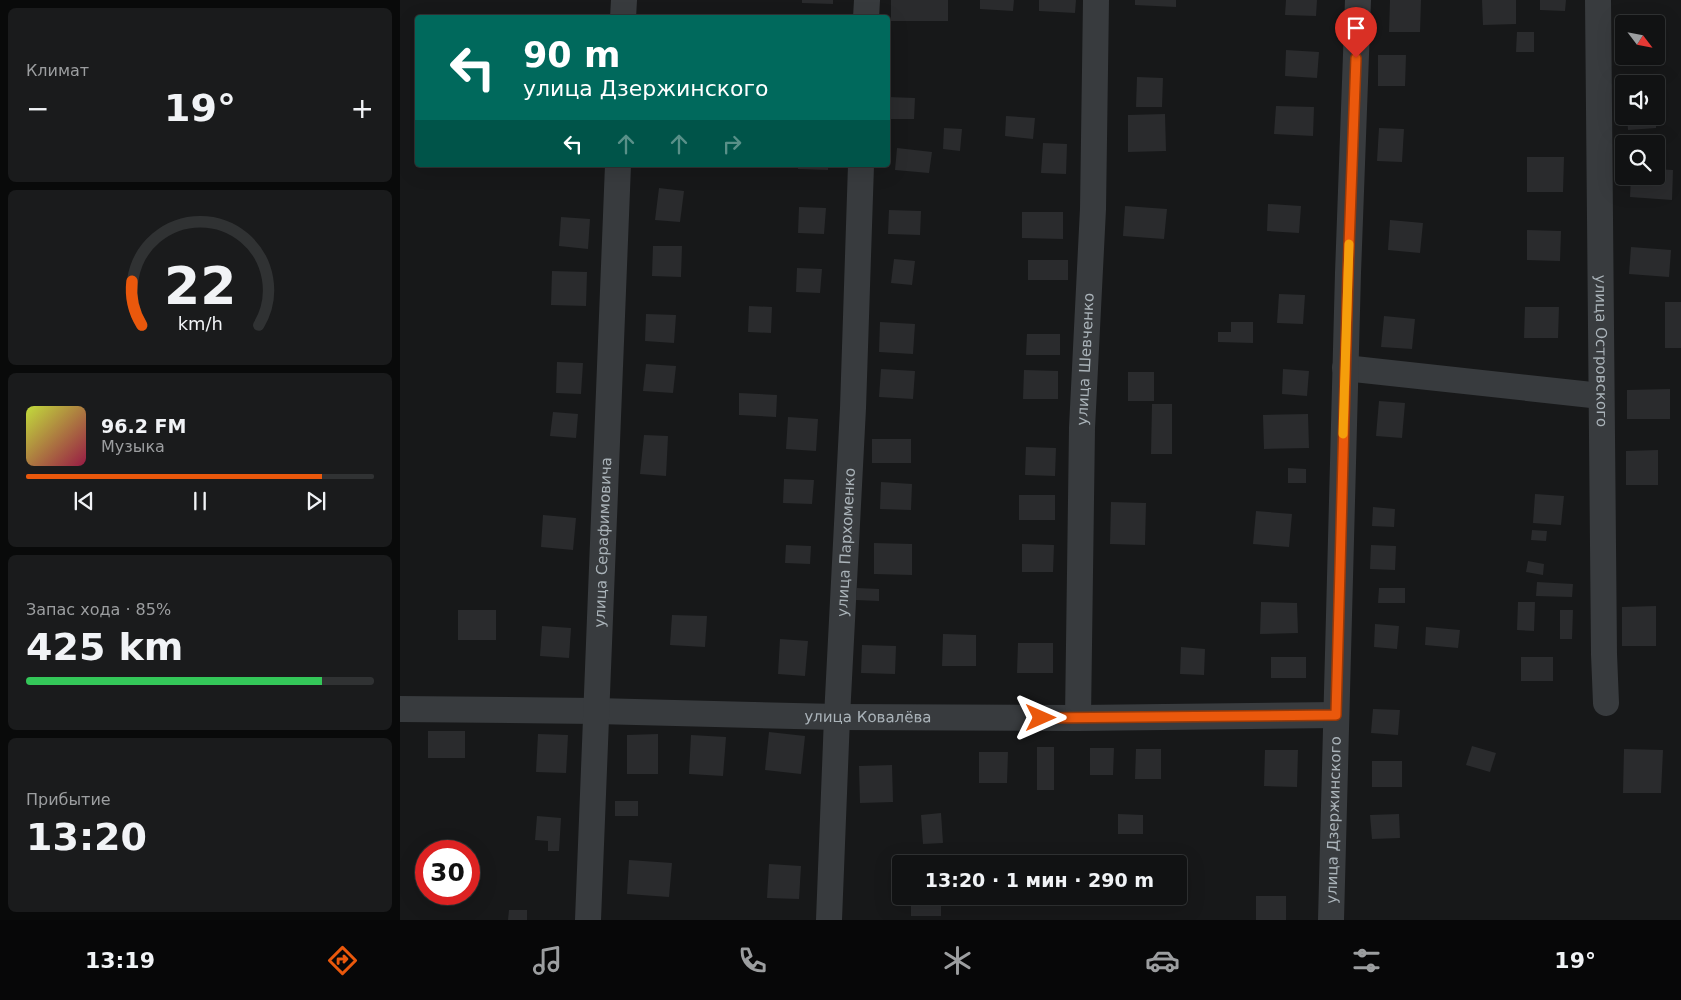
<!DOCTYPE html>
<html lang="ru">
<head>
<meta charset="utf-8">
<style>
	body { margin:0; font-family:"DejaVu Sans",sans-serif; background:#1a1b1c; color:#f1f3f6; height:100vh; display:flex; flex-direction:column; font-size:19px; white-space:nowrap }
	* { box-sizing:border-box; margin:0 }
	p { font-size:16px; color:#9c9ea0 }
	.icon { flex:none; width:28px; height:28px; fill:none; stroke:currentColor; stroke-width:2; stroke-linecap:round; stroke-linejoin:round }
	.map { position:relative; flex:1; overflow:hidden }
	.drawer { display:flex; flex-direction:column; gap:8px; padding:8px; background:#090a0a; width:400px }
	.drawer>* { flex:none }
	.banner { position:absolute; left:15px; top:15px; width:475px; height:152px; border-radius:5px; box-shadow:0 5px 20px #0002,0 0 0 1px #303233; background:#00695c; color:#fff; overflow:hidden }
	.needle { width:32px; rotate:122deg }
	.controls { position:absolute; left:1215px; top:15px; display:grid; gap:10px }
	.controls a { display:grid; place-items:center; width:50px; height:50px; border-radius:5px; background:#111213; box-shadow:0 5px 20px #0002,0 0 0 1px #303233; font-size:25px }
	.speed { position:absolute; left:15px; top:840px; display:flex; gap:10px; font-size:25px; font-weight:700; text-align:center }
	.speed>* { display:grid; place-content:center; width:65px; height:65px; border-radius:50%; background:#111213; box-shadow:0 5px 20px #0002,0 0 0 1px #303233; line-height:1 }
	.speed .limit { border:8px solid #d22; background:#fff; color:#111 }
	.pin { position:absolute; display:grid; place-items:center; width:42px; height:42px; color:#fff; margin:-51px -21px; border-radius:50% 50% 50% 0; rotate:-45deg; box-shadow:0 0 5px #0007 }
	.pin .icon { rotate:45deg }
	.me { position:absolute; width:55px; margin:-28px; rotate:90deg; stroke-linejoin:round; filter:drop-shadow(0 0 4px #0008) }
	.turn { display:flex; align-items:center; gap:18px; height:105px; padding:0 25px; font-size:22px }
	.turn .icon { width:65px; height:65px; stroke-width:2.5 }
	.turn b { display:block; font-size:35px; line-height:42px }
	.lanes { display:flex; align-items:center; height:48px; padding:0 25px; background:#0003; justify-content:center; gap:25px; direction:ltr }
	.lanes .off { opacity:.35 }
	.big { font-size:38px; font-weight:700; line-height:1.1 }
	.drawer .tile { flex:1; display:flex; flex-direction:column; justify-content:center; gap:8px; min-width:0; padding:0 18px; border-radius:8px; background:#1a1b1c }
	.drawer .dial { align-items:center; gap:0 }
	.dial svg { height:130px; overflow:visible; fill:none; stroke:#303233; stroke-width:7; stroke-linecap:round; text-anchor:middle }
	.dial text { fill:#f1f3f6; stroke:none }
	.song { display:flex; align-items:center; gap:15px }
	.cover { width:60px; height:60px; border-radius:8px; background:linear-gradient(135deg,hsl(70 70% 55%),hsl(340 70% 35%)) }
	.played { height:5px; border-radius:2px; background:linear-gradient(90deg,#ea580c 85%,#303233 85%) }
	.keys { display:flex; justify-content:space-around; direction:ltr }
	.heat { display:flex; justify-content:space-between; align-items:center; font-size:28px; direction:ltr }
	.charge { height:8px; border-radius:4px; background:linear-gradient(90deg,#34c759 85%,#303233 0) }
	.trip { position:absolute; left:492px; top:855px; width:295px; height:50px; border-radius:5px; background:#111213; box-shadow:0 5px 20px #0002,0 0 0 1px #303233; font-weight:700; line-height:50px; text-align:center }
	.menu { display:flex; height:80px; justify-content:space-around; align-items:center; background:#070708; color:#9c9ea0 }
	.menu .icon { width:35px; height:35px }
	.menu .selected { color:#ea580c }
	.menu b { font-size:22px; color:#f1f3f6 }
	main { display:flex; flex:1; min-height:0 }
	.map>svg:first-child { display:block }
	.building { fill:#2a2b2d }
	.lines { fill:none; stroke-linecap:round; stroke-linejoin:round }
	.minor { stroke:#383b3e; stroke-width:26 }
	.route-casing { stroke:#983908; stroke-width:12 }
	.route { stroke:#ea580c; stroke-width:9 }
	.slow { stroke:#f59e0b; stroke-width:9 }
	.labels { text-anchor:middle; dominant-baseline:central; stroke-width:5; stroke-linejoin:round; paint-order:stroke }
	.street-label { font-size:15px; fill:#aab3b9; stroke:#121314 }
</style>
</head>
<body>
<main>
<section class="drawer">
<div class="tile"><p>Климат</p>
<div class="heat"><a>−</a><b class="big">19°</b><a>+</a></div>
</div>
<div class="tile dial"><svg viewBox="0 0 100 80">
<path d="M14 69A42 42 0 1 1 86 69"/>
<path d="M14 69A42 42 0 0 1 8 42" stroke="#ea580c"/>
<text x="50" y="56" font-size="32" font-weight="700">22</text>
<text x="50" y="72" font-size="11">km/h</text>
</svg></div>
<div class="tile">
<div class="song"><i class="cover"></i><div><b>96.2 FM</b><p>Музыка</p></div></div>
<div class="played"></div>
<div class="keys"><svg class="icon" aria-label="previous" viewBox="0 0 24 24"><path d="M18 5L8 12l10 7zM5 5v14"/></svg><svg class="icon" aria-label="pause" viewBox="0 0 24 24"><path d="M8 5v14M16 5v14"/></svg><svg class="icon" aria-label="next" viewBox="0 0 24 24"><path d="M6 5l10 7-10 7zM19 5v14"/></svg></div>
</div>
<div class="tile"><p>Запас хода · 85%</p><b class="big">425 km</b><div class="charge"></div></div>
<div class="tile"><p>Прибытие</p><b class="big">13:20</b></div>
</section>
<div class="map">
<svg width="1281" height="920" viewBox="0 0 1281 920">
	<rect width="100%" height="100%" fill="#171819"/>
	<g class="building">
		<polygon points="402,0 433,0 433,4 402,3"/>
		<rect x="491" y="0" width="57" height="21"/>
		<polygon points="580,0 614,0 613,11 580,9"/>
		<polygon points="639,0 676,0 675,13 639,11"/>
		<polygon points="735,0 776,0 776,7 735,5"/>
		<polygon points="886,0 917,0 916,16 885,15"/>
		<polygon points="990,0 1021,0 1020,32 989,32"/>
		<polygon points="1082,0 1116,0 1116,24 1083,25"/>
		<polygon points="1140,0 1166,0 1165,11 1140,10"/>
		<polygon points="1229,17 1254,18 1253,24 1228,24"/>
		<polygon points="1117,32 1134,32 1134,52 1116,52"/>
		<polygon points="886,50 919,52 917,78 885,76"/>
		<polygon points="978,55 1006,55 1005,86 978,86"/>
		<polygon points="737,77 763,78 762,107 736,107"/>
		<polygon points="488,97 515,98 514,119 488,119"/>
		<polygon points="876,106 914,107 913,136 874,134"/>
		<polygon points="765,114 766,151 728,152 728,115"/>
		<polygon points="606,116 635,118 633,139 605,136"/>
		<polygon points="1227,116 1256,116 1256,128 1228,130"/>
		<polygon points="544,128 562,129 560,151 543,149"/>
		<polygon points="979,128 1004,129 1002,162 977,161"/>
		<polygon points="643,143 667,144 666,174 641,173"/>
		<polygon points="497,148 532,152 529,173 495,170"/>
		<polygon points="1127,157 1164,157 1163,192 1127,192"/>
		<polygon points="398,165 428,165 428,170 398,169"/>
		<polygon points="1256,169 1273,170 1272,200 1230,197 1231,176 1256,176"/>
		<polygon points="259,188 284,191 280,222 255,220"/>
		<polygon points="868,204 901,206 899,233 867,231"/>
		<polygon points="725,206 767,209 764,239 723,236"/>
		<polygon points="399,207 426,208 424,234 398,233"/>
		<polygon points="489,210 521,211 520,235 488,234"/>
		<polygon points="622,212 663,212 663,239 622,238"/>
		<polygon points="161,217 190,219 188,249 159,246"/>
		<polygon points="990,220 1023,223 1020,253 988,250"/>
		<polygon points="1127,230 1161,231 1160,261 1127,260"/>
		<polygon points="253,246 282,246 281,277 252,276"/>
		<polygon points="1231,247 1271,250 1269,277 1229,274"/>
		<polygon points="494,259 515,261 512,285 491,283"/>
		<rect x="628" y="260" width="40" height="20"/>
		<polygon points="397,268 422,269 420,293 396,292"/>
		<polygon points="152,271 187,272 186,306 151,305"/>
		<polygon points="879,294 905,295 903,324 877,323"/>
		<rect x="1265" y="302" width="16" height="46"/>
		<polygon points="349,306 372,307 371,333 348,332"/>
		<polygon points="1125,307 1159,307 1158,338 1124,338"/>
		<polygon points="246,314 276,315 274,343 245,341"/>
		<polygon points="984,316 1015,319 1012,349 981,347"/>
		<polygon points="480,322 515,324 513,354 479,352"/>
		<polygon points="831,322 853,322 853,343 818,342 818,332 831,332"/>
		<polygon points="627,334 660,334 660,355 626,355"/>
		<polygon points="157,362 183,363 181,394 156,393"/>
		<polygon points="246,364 276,366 273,393 243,391"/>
		<polygon points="481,369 515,371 513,399 479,397"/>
		<polygon points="883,369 909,371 907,396 882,394"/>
		<polygon points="624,370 658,371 658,399 623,399"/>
		<rect x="728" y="372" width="26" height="29"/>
		<polygon points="1270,389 1270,419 1227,419 1227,390"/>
		<polygon points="339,393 377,395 376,417 339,415"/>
		<polygon points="979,401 1005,403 1002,438 976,436"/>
		<polygon points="752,404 772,404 772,454 751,454"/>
		<polygon points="153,412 178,414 176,438 150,436"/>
		<polygon points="908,414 909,448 864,449 863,415"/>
		<polygon points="388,417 418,419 416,451 386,449"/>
		<polygon points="244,435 268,436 266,476 240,474"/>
		<rect x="472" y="439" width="39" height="24"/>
		<polygon points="626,447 656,448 655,476 625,475"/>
		<polygon points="1258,450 1258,485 1226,485 1226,451"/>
		<polygon points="888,468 906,469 906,483 888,483"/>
		<polygon points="384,479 414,480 412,504 383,503"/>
		<polygon points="481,482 512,484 511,510 480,509"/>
		<polygon points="1135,494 1164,496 1161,525 1133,523"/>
		<rect x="619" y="495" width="36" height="25"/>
		<polygon points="711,502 746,503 745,545 710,544"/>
		<polygon points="973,507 995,509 994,527 972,526"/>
		<polygon points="856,511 892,514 889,547 853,544"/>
		<polygon points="143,515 176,518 173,550 141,547"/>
		<polygon points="1132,530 1147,531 1146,541 1131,540"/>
		<polygon points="474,543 512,544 512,575 474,574"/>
		<polygon points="622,544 654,545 653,572 622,572"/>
		<polygon points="386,545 411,546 410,564 385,563"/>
		<polygon points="971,545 996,546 995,570 970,569"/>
		<polygon points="1128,561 1144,564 1143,575 1126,572"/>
		<polygon points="1137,582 1173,584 1172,597 1136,596"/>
		<polygon points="457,588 479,589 479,601 456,600"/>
		<polygon points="979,588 1005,588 1005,603 978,603"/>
		<polygon points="861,602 897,603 898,633 860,634"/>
		<polygon points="1118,602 1135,602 1134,631 1117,630"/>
		<polygon points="1256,606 1256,646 1222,646 1222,607"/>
		<rect x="58" y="610" width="38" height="30"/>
		<polygon points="1160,610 1173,610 1172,639 1160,639"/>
		<polygon points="272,615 307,616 305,647 270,645"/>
		<polygon points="975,624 999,626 997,649 974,647"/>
		<polygon points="142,626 171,628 169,658 140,656"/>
		<polygon points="1026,627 1060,630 1058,648 1025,645"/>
		<polygon points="543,634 576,635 576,666 542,666"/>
		<polygon points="380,639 408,641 405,676 378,674"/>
		<polygon points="618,643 653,643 653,673 617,673"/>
		<polygon points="462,645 496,646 495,674 461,673"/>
		<polygon points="781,647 805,649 804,675 780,674"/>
		<rect x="871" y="657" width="35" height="21"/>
		<rect x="1121" y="657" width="32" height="24"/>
		<polygon points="973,709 1000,710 998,735 971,733"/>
		<rect x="28" y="731" width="37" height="27"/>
		<polygon points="369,732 405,736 401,774 365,770"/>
		<polygon points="138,734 168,735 166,773 136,772"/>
		<polygon points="258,734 258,774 227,774 227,735"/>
		<polygon points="291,735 326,737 323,776 289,774"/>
		<polygon points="1072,746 1096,753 1090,772 1066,765"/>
		<rect x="637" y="747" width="17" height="43"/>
		<polygon points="690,748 714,748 713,775 690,775"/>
		<polygon points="736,749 761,749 761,779 735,779"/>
		<polygon points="1224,749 1263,750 1261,793 1223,793"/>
		<polygon points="865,750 898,750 897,787 864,786"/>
		<polygon points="579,752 608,752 607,783 579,783"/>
		<rect x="972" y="761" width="30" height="26"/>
		<polygon points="492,765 493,802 460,803 459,766"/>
		<rect x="215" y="801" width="23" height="15"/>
		<polygon points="541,813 543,843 523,844 521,815"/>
		<polygon points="718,814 743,815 743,834 718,834"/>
		<polygon points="999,814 1000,838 972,839 970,815"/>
		<polygon points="137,816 161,818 159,851 148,851 148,841 135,840"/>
		<polygon points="229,860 272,863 269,897 227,894"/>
		<polygon points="369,864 401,866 399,899 367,898"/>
		<polygon points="511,896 541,897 541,916 511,916"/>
		<rect x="856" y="896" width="30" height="24"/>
		<polygon points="109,910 127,910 127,920 108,920"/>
	</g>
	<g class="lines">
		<g class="minor">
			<path id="s1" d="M1198,0l6,654 2,49"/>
			<polyline points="223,18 224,0"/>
			<polyline points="466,18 467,0"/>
			<polyline points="945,368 1201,396"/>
			<path id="s2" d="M0,709l196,2 241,6 241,1 258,-3"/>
			<path id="s3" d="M678,718l4,-290 11,-219 3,-209"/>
			<path id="s4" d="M188,920l30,-755"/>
			<path id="s5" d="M429,920l8,-203 16,-309 8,-243"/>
			<path id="s6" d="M931,920l17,-647 10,-273"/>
		</g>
	</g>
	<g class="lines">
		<defs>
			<polyline id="route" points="641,718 936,715 948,273 956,58"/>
		</defs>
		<use href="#route" class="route-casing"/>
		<use href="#route" class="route"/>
		<polyline class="slow" points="943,434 949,244"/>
	</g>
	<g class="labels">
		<g class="street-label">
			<text stroke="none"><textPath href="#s1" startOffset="351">улица Островского</textPath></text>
			<text stroke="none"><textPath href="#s3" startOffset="359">улица Шевченко</textPath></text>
			<text stroke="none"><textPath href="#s4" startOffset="378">улица Серафимовича</textPath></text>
			<text stroke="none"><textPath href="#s5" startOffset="378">улица Пархоменко</textPath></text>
			<text stroke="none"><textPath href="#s2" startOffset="468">улица Ковалёва</textPath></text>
			<text stroke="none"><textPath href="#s6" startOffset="100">улица Дзержинского</textPath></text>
		</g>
	</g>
</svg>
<div class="controls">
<a><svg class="needle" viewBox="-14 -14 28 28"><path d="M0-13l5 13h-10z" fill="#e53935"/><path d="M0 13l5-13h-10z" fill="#9c9ea0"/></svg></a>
<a><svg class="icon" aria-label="sound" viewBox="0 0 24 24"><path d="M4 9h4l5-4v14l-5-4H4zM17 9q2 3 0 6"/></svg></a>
<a><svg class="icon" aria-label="search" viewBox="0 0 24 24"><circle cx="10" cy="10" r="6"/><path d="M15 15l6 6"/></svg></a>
</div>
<div class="speed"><div class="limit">30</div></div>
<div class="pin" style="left:956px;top:58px;background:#d93025"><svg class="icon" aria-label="arrive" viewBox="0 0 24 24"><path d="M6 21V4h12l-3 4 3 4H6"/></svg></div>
<svg class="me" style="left:641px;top:718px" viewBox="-20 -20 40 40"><path d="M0-17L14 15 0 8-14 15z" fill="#ea580c" stroke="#fff" stroke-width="4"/></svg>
<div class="trip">13:20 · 1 мин · 290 m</div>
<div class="banner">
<div class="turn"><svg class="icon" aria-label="left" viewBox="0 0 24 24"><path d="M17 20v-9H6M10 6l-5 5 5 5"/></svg><div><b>90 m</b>улица Дзержинского</div></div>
<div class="lanes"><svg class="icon" aria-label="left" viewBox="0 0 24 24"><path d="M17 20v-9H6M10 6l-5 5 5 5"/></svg><svg class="icon off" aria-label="ahead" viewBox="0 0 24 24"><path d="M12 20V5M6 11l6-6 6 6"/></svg><svg class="icon off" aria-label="ahead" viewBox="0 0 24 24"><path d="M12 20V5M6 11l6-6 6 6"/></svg><svg class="icon off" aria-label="right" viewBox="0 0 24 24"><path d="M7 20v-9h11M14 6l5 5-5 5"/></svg></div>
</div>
</div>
</main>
<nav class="menu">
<b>13:19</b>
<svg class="icon selected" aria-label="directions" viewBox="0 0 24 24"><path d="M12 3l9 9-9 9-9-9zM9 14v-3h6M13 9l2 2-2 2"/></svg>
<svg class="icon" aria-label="music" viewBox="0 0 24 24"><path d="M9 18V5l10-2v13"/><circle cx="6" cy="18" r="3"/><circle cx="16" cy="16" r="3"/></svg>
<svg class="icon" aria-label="phone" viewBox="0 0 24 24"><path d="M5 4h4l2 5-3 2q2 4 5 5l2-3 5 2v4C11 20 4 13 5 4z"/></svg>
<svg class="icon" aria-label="climate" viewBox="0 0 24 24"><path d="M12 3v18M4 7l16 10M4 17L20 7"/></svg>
<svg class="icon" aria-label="car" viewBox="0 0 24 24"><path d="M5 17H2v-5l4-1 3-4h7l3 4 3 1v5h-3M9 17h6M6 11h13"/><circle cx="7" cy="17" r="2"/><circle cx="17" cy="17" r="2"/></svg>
<svg class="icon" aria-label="filters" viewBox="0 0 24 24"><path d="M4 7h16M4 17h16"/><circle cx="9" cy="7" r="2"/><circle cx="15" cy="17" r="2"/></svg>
<b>19°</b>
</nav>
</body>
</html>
